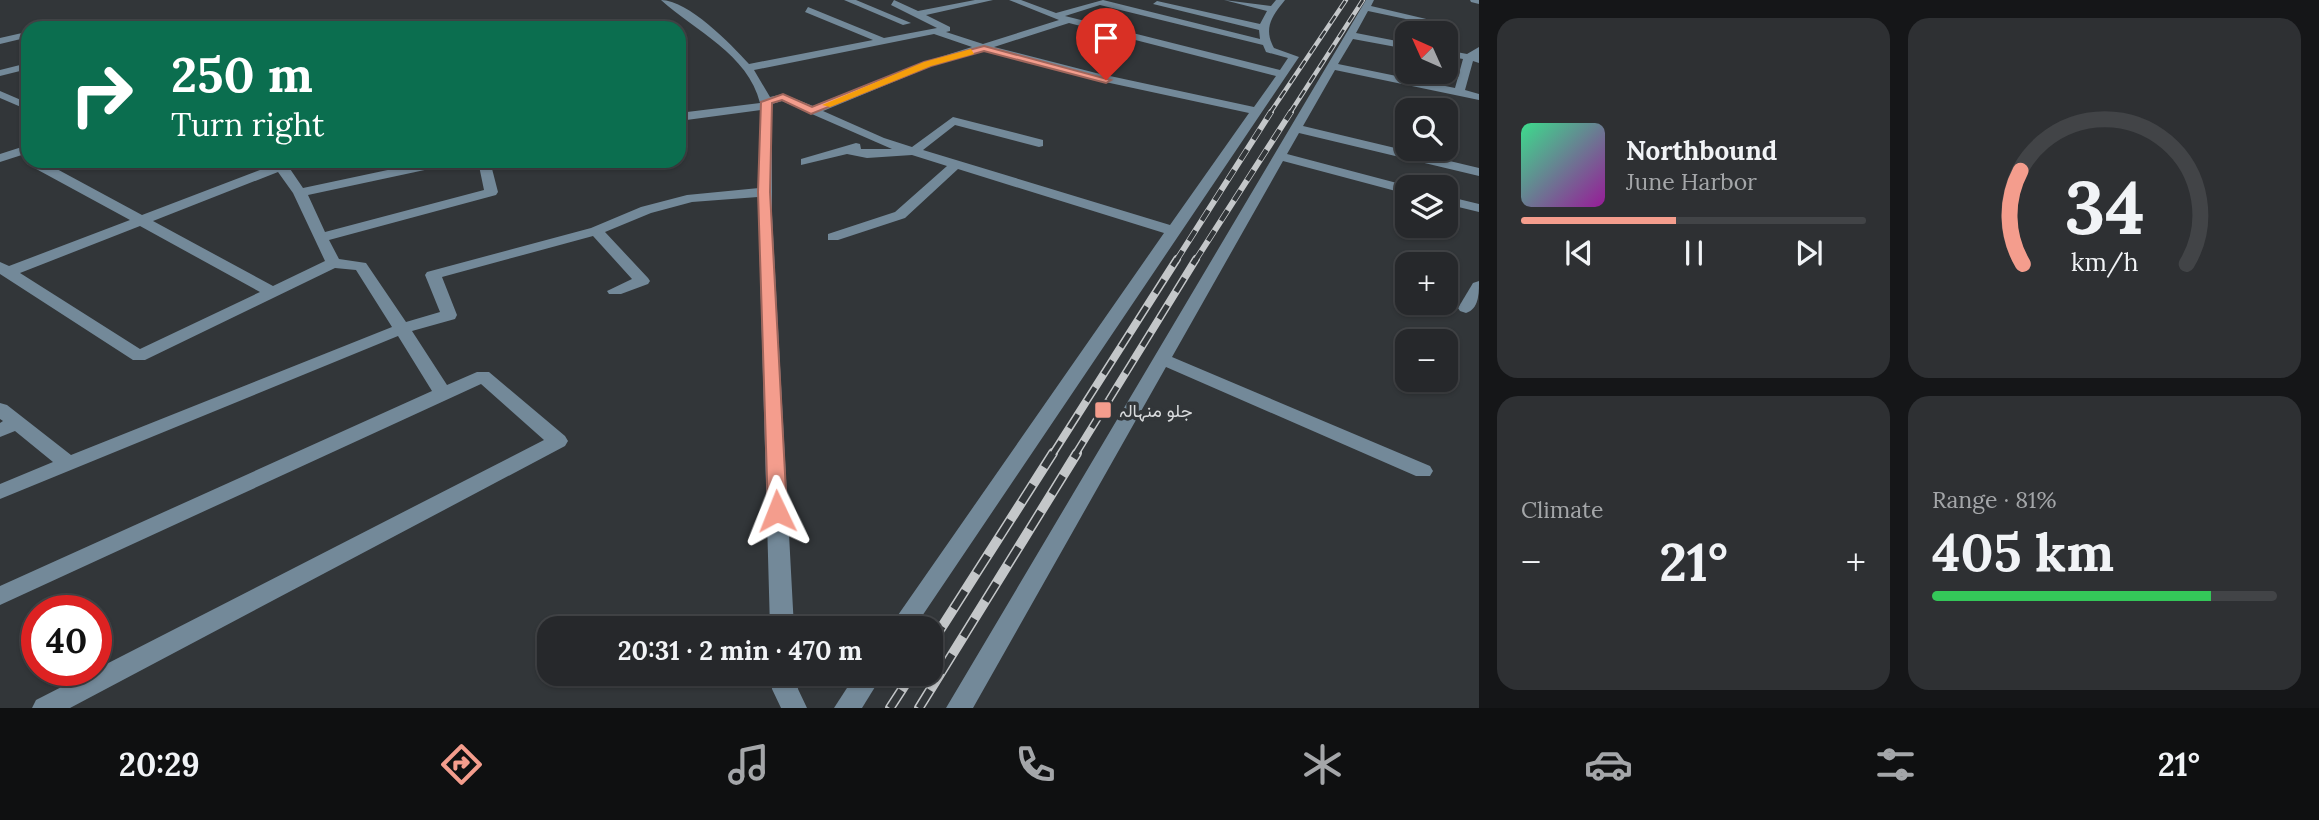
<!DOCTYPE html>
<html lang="en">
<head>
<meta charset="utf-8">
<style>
	body { margin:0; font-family:Lora,Vazirmatn,serif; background:#2e3033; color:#f1f3f6; height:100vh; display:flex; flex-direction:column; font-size:26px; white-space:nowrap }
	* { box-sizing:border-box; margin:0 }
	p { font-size:23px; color:#a4a6a9 }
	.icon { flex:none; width:38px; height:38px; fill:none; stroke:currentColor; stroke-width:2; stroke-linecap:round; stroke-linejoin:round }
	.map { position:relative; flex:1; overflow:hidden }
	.sheet { display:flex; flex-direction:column; gap:18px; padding:18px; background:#151618; width:840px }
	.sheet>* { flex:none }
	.banner { position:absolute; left:21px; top:21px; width:665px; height:147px; border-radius:21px; box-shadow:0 2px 5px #0004,0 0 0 2px #424447; background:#0b6e4f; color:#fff; overflow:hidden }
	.needle { width:46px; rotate:315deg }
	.tools { position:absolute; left:1395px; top:21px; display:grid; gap:14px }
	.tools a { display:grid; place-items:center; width:63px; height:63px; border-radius:14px; background:#26282b; box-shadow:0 2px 5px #0004,0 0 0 2px #424447; font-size:35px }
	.speed { position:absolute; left:21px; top:595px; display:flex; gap:14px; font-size:35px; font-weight:700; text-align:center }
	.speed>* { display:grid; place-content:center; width:91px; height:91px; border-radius:50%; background:#26282b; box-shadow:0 2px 5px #0004,0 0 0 2px #424447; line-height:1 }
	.speed .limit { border:10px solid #d22; background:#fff; color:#111 }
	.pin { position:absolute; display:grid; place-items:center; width:60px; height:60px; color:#fff; margin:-72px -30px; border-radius:50% 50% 50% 0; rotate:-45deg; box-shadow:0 0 7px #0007 }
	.pin .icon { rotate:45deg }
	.me { position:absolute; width:77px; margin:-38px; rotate:358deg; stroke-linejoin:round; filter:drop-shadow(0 0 5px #0008) }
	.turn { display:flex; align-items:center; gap:24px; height:147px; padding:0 35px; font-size:32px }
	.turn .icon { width:91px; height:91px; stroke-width:2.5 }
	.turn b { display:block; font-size:49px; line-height:60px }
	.big { font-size:52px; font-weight:700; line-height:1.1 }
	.sheet .widget { flex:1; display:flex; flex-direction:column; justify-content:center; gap:10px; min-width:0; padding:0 24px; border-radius:21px; background:#2e3033 }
	.sheet .dial { align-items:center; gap:0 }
	.dial svg { height:182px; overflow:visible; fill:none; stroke:#424447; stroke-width:7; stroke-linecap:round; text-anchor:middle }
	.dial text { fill:#f1f3f6; stroke:none }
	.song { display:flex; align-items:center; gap:21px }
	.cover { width:84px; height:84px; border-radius:10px; background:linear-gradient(135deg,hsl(150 70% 55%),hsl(300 70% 35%)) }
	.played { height:7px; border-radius:4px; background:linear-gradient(90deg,#f49d8d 45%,#424447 45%) }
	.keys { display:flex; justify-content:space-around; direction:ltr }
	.heat { display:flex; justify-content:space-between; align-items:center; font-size:38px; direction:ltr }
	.charge { height:10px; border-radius:5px; background:linear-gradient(90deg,#34c759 81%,#424447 0) }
	.sheet .tiles { flex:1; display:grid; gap:18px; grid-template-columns:repeat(2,1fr) }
	.trip { position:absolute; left:537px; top:616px; width:406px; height:70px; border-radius:21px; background:#26282b; box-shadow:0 2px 5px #0004,0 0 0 2px #424447; font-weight:700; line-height:70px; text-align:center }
	.dock { display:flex; height:112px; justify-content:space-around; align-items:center; background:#0f1011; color:#a4a6a9 }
	.dock .icon { width:49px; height:49px }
	.dock .selected { color:#f49d8d }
	.dock b { font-size:32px; color:#f1f3f6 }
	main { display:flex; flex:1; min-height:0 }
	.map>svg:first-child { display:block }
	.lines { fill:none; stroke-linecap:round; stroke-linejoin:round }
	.minor { fill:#738999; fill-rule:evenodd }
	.rail-far3-casing { stroke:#c4c7c9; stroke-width:4.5 }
	.rail-far2-casing { stroke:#c4c7c9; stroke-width:6 }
	.rail-far1-casing { stroke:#c4c7c9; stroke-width:8 }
	.rail-casing { stroke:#c4c7c9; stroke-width:10 }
	.rail-far3 { stroke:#323639; stroke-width:2.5; stroke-dasharray:9; stroke-linecap:butt }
	.rail-far2 { stroke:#323639; stroke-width:4.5; stroke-dasharray:12; stroke-linecap:butt }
	.rail-far1 { stroke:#323639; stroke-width:5; stroke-dasharray:16; stroke-linecap:butt }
	.rail { stroke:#323639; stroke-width:7; stroke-dasharray:21; stroke-linecap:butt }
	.route { fill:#f49d8d; stroke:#9f665c; stroke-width:2 }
	.slow { fill:#f59e0b }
	.poi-dot { fill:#f49d8d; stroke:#323639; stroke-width:2.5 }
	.labels { text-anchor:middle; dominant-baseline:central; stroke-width:7; stroke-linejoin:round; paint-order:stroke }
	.poi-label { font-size:18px; fill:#d9dbdd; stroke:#323639; text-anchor:start }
</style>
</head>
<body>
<main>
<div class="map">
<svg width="1479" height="708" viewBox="0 0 1479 708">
	<rect width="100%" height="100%" fill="#323639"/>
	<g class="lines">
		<g class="minor">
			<path d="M661,0c27,0 70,44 88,64l124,-24 -68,-28 3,-5 76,31 53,-10 -46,-23 3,-5 24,11 57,-11h18l-67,15 24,12v4l-4,1 37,12 76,-24 -50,-20h12l35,13 47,-13 157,39 -1,-9 -106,-26 4,-3 103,23 7,-13 -43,-11 47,6 5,-6h9c-13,16 -22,28 -11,48l25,9 -385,571h-25l275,-395 -206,-64 -53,49 -67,22h-10v-6l67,-22 52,-46 -35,-11 -45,3 -20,-4 -46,11v-6l55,-16 4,1 1,5h31l-110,-48 -10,3v111l22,413h-24l-12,-431 -66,5 -41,11 -46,19 43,46 2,3 -2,3 -27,10h-12l-2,-3 25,-12 -39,-43 -151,41 15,38 -2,4 -43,12 35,54 30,-13h12l76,64 3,5 -3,5 -495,262h-38l4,-8 508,-260 -63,-56 -481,221v-19l432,-195 -34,-55 -398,163v-15l53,-22 -38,-31 -15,6v-14l3,-2 -3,-2v-16l7,2 64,50 321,-128 -36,-57 -21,-2 -190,92h-12l-133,-86v-12l9,4 121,-46 -103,-56v-6l1,3h14l100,54 139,-53 5,1 17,25 127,-27h24l-6,4 -140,30 17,37 159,-42 -6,-29h12l8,31 -2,3 -167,45 10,19 27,4 40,59 34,-10 -15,-37 2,-3 164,-44 50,-21 46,-12 72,-7 2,-78 -82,11v-8l81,-10c-12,-49 -65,-72 -99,-103zM1100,5l163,40 3,7 22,6 -8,12 -215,-54zM1069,23l207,53 -22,31 -158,-34 -102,-26zM934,34l38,13 -48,15 -111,44 -30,-12 -13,3 -16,-27zM983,50l113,30 153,33 -79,112 -247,-75 32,-25 84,22 4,-1v-6l-90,-23 -41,30 -28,-9 -61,-27 109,-45zM278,172l15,21 32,68 -52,25 -120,-65zM140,226l120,66 -120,57 -120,-76z"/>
			<polygon points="844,0 856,0 911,23 903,25"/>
			<polygon points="1366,0 1374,0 1371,6 1439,22 1434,25 1368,11 1356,33 1407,43 1407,49 1353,39 1338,64 1455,88 1463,59 1446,56 1446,50 1467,54 1479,47 1479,63 1473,61 1465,90 1479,94 1479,100 1335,70 1303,126 1479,168 1479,176 1299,133 1287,154 1412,187 1407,187 1407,194 1283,161 1172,357 1430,466 1433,471 1430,476 1416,476 1166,367 973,708 946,708"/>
			<polygon points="1470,0 1479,0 1479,4 1471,2"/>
			<polygon points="22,33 25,34 25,38 0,44 0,38"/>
			<polygon points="28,63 28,69 0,76 0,70"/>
			<polygon points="0,91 28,103 28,110 0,98"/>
			<polygon points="28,145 28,153 0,162 0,154"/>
			<polygon points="1446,196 1479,204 1479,212 1446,204"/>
			<path d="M1479,281c0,12 0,28 -13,32l-6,-2 -2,-3 15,-25z"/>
			<polygon points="771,674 797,674 798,689 807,708 781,708 772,689"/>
			<polygon points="856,674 883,674 862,708 834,708"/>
		</g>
		<defs>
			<g id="rail-far3">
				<polyline points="1270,113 1346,0"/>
				<polyline points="1290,113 1363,0"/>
			</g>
			<g id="rail-far2">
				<polyline points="1176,261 1271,112"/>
				<polyline points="1195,261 1291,112"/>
			</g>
			<g id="rail-far1">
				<polyline points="1052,455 1177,259"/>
				<polyline points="1075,455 1196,259"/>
			</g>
			<g id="rail">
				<polyline points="931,644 1053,453"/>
				<polyline points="890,708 912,674"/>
				<polyline points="919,708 1077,453"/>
			</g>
		</defs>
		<use href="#rail-far3" class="rail-far3-casing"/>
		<use href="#rail-far2" class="rail-far2-casing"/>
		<use href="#rail-far1" class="rail-far1-casing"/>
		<use href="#rail" class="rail-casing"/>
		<use href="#rail-far3" class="rail-far3"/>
		<use href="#rail-far2" class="rail-far2"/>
		<use href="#rail-far1" class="rail-far1"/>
		<use href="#rail" class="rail"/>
	</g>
	<polygon class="route" points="984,46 1111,80 1106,83 984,51 931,66 811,114 782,100 772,103 770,192 787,511 777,518 770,516 768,511 758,192 761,102 783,94 812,107 924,62"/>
	<polygon class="slow" points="971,49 974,54 931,66 830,107 822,105 924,62"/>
	<rect class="poi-dot" x="1094" y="401" width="18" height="18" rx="3.5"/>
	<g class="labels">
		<g class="poi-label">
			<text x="1119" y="410">جلو منہالہ</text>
		</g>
	</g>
</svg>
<div class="tools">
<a><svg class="needle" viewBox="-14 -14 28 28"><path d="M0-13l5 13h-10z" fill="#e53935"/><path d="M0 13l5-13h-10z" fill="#a4a6a9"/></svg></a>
<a><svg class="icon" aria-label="search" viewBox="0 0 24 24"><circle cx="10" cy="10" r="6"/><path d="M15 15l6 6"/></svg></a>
<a><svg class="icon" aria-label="layers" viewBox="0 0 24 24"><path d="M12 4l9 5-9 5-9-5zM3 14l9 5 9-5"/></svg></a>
<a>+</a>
<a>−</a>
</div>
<div class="speed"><div class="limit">40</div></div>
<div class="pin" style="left:1106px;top:80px;background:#d93025"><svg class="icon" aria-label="arrive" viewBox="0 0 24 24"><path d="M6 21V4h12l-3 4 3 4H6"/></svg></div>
<svg class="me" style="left:777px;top:511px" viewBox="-20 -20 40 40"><path d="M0-17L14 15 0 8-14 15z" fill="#f49d8d" stroke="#fff" stroke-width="4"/></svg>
<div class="trip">20:31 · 2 min · 470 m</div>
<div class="banner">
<div class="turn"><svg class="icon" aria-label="right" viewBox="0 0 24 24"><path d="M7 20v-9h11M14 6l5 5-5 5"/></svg><div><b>250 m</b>Turn right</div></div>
</div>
</div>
<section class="sheet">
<div class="tiles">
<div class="widget">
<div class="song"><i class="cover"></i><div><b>Northbound</b><p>June Harbor</p></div></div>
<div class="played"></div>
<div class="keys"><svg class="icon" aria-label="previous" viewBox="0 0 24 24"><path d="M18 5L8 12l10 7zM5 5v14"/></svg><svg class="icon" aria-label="pause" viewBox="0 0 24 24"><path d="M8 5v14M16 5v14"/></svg><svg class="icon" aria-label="next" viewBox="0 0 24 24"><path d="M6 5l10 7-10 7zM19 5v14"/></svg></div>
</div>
<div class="widget dial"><svg viewBox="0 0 100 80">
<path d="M14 69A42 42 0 1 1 86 69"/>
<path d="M14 69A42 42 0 0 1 13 28" stroke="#f49d8d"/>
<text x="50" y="56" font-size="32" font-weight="700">34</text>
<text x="50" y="72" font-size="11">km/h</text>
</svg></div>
<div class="widget"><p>Climate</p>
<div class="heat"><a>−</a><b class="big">21°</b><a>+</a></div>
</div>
<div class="widget"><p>Range · 81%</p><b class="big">405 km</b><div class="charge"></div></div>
</div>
</section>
</main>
<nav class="dock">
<b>20:29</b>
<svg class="icon selected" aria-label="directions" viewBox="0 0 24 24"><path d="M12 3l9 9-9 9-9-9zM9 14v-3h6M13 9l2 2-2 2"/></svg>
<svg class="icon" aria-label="music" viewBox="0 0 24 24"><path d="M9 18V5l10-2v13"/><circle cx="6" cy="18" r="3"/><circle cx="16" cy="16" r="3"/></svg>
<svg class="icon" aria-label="phone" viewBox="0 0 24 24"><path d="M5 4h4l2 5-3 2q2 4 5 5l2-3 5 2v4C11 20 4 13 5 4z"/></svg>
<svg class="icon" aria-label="climate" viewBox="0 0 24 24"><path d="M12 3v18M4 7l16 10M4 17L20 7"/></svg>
<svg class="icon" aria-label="car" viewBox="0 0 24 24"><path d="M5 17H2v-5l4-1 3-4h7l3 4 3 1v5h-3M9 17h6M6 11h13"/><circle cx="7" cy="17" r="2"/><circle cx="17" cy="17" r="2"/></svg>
<svg class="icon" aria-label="filters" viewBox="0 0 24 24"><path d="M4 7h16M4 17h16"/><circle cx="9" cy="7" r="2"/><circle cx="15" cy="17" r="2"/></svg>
<b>21°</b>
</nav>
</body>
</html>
